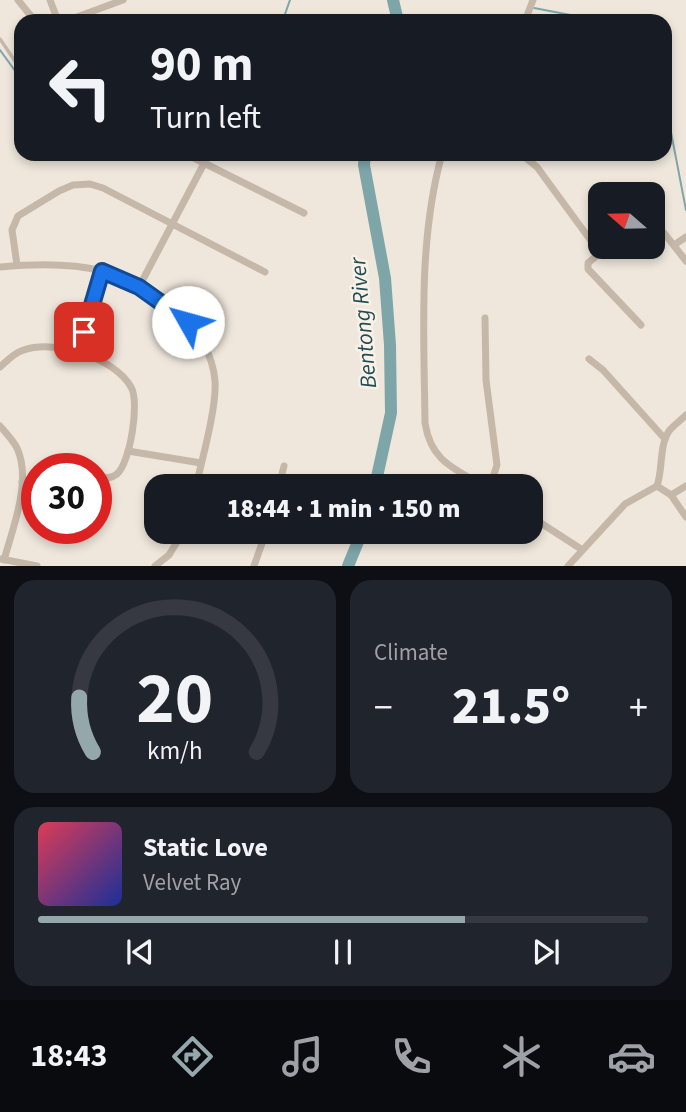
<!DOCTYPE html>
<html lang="en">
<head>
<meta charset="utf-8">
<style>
	body { margin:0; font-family:"Source Sans 3",sans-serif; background:#20242c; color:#f1f3f6; height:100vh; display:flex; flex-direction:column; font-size:26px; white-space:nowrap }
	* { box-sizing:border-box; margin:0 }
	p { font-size:23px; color:#9ea1a6 }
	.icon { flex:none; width:38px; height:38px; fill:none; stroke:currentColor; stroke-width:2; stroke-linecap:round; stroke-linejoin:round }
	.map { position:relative; height:566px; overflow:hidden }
	.drawer { display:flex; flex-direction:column; gap:14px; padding:14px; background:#0d0f14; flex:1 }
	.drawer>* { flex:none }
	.guide { position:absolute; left:14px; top:14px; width:658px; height:147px; border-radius:21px; box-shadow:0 4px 10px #0003; background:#171b24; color:#f1f3f6; overflow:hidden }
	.needle { width:46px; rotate:290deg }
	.fabs { position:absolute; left:588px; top:182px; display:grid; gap:14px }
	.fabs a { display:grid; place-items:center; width:77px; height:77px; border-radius:14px; background:#171b24; box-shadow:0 4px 10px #0003; font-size:35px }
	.speed { position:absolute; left:21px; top:453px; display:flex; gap:14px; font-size:35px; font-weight:700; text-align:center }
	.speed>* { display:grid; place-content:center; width:91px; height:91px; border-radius:50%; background:#171b24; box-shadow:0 4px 10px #0003; line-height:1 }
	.speed .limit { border:10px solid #d22; background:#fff; color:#111 }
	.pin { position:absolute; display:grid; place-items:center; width:60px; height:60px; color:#fff; margin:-30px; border-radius:14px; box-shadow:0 4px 10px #0006 }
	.me { position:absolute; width:77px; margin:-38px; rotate:308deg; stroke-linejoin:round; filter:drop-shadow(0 0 5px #0008) }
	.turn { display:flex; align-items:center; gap:24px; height:147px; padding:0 21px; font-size:32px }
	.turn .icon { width:91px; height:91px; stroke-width:2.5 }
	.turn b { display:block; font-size:49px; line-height:60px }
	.big { font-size:52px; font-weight:800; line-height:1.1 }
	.drawer .tile { flex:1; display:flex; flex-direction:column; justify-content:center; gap:10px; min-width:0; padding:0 24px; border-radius:21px; background:#20242c }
	.drawer .dial { align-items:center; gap:0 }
	.dial svg { height:182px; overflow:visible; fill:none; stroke:#363941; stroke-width:7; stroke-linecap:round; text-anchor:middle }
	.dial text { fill:#f1f3f6; stroke:none }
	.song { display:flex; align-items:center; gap:21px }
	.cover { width:84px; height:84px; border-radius:10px; background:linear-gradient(135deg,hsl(350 70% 55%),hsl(230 70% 35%)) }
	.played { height:7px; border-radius:4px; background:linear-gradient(90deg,#94a8ac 70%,#363941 70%) }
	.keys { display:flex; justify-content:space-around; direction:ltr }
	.heat { display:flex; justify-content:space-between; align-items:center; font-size:38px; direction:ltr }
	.drawer .tiles { flex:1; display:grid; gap:14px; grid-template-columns:1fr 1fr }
	.tile:last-child { grid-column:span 2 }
	.trip { position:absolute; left:144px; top:474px; width:399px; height:70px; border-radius:21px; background:#171b24; box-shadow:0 4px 10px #0003; font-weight:800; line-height:70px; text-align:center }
	.tabs { display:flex; height:112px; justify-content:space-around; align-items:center; background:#090b0e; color:#9ea1a6 }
	.tabs .icon { width:49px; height:49px }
	.tabs .current { color:#94a8ac }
	.tabs b { font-size:32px; color:#f1f3f6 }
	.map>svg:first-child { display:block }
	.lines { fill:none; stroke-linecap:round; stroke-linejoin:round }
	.stream { stroke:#7ea6a9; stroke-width:2 }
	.river { stroke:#7ea6a9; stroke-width:12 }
	.lane { stroke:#c6b8a9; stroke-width:3.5 }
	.street { stroke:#c6b8a9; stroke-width:7 }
	.route-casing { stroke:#114b97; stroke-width:18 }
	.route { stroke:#1a73e8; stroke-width:12 }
	.labels { text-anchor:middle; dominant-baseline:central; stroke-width:5; stroke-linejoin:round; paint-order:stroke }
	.water-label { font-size:23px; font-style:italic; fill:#224c51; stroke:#f7f1e8 }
</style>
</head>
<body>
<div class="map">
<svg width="686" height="566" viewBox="0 0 686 566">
	<rect width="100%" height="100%" fill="#efe7dc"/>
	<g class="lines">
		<g class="stream">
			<polyline points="534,8 602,21"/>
			<polyline points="279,21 284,17 290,0"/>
			<polyline points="0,50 21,79"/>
			<polyline points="665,101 686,210"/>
		</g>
		<g class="river">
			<polyline points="393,0 398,21"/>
			<polyline points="365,154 364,165 385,278 390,345 391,413 375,486"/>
			<polyline points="348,566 362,532"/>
		</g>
		<polyline class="lane" points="0,39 21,70"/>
		<g class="street">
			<polyline points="18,0 35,21"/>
			<polyline points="50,0 58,21"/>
			<polyline points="66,21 123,0"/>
			<polyline points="525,21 533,0"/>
			<polyline points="186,154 304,213"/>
			<path d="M442,154c-24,86 -18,180 -17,269 6,38 28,45 59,63"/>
			<polyline points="521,154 537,167 597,249 606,253 618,247"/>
			<polyline points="653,230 664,233 686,261"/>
			<polyline points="674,245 686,237"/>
			<polyline points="601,252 588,263 588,269 641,325"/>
			<polyline points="17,265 12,230 18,216 59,191 73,185 90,184 103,188 265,272"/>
			<path d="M0,267c32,-3 71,-4 102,4 49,13 109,56 113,110 2,25 -13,79 -19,105"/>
			<polyline points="139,287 209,154"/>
			<polyline points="485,318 486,380 497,465 490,486"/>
			<polyline points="78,352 102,271"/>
			<polyline points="589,359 603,370 665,439"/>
			<path d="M0,367c7,-6 13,-13 21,-16 32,-13 93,6 110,36 9,15 -1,76 -14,87 -6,5 -14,4 -21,4"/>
			<path d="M0,426c6,7 13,14 17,22 15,33 -4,79 -13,112"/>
			<polyline points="128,451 201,463"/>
			<polyline points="22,482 37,481"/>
			<polyline points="279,486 284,466"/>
			<polyline points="657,486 671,495 686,517"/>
			<polyline points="671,495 686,486"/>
			<polyline points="530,516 581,549"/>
			<polyline points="1,559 37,566"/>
			<polyline points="155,566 169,555 183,532"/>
			<polyline points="254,566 266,532"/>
			<path d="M568,566l57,-62 32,-18c6,-17 2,-40 12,-55 5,-6 12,-11 17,-16"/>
		</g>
	</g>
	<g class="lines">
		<defs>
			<polyline id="route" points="84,332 102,271 139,287 188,322"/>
		</defs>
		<use href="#route" class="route-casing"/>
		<use href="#route" class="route"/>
	</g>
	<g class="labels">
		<g class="water-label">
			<text transform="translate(363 323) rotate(-95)">Bentong River</text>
		</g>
	</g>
</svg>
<div class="fabs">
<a><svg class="needle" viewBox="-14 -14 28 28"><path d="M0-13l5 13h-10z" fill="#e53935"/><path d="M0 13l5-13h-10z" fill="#9ea1a6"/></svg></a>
</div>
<div class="speed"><div class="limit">30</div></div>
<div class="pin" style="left:84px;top:332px;background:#d93025"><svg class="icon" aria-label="arrive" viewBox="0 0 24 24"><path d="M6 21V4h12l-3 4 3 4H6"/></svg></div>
<svg class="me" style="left:188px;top:322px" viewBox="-20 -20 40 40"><circle r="19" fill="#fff"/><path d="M0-13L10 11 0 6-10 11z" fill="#1a73e8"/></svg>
<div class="trip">18:44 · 1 min · 150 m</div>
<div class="guide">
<div class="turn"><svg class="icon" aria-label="left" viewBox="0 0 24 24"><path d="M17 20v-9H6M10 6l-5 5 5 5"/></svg><div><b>90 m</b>Turn left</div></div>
</div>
</div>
<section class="drawer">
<div class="tiles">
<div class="tile dial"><svg viewBox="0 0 100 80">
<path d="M14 69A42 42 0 1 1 86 69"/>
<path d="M14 69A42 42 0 0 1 8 45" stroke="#94a8ac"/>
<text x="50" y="56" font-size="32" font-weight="700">20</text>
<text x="50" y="72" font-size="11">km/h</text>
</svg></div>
<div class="tile"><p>Climate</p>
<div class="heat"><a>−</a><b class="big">21.5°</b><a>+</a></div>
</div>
<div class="tile">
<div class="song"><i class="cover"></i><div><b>Static Love</b><p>Velvet Ray</p></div></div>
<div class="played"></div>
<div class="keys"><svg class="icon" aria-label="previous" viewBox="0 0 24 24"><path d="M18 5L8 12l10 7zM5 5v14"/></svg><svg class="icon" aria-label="pause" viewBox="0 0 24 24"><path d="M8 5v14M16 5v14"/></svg><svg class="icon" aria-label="next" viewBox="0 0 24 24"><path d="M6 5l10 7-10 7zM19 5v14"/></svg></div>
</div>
</div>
</section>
<nav class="tabs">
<b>18:43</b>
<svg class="icon current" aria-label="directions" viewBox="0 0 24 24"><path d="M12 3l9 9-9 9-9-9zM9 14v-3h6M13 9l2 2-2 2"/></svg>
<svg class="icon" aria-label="music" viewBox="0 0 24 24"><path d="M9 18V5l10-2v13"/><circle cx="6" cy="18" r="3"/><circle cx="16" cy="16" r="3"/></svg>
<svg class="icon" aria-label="phone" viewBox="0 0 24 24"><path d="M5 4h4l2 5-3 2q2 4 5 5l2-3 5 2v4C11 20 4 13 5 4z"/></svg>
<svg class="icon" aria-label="climate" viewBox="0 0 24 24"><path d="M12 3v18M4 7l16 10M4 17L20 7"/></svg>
<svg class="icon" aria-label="car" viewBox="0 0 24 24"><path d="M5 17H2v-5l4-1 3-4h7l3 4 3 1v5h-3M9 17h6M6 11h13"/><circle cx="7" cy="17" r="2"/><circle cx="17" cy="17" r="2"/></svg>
</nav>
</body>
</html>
